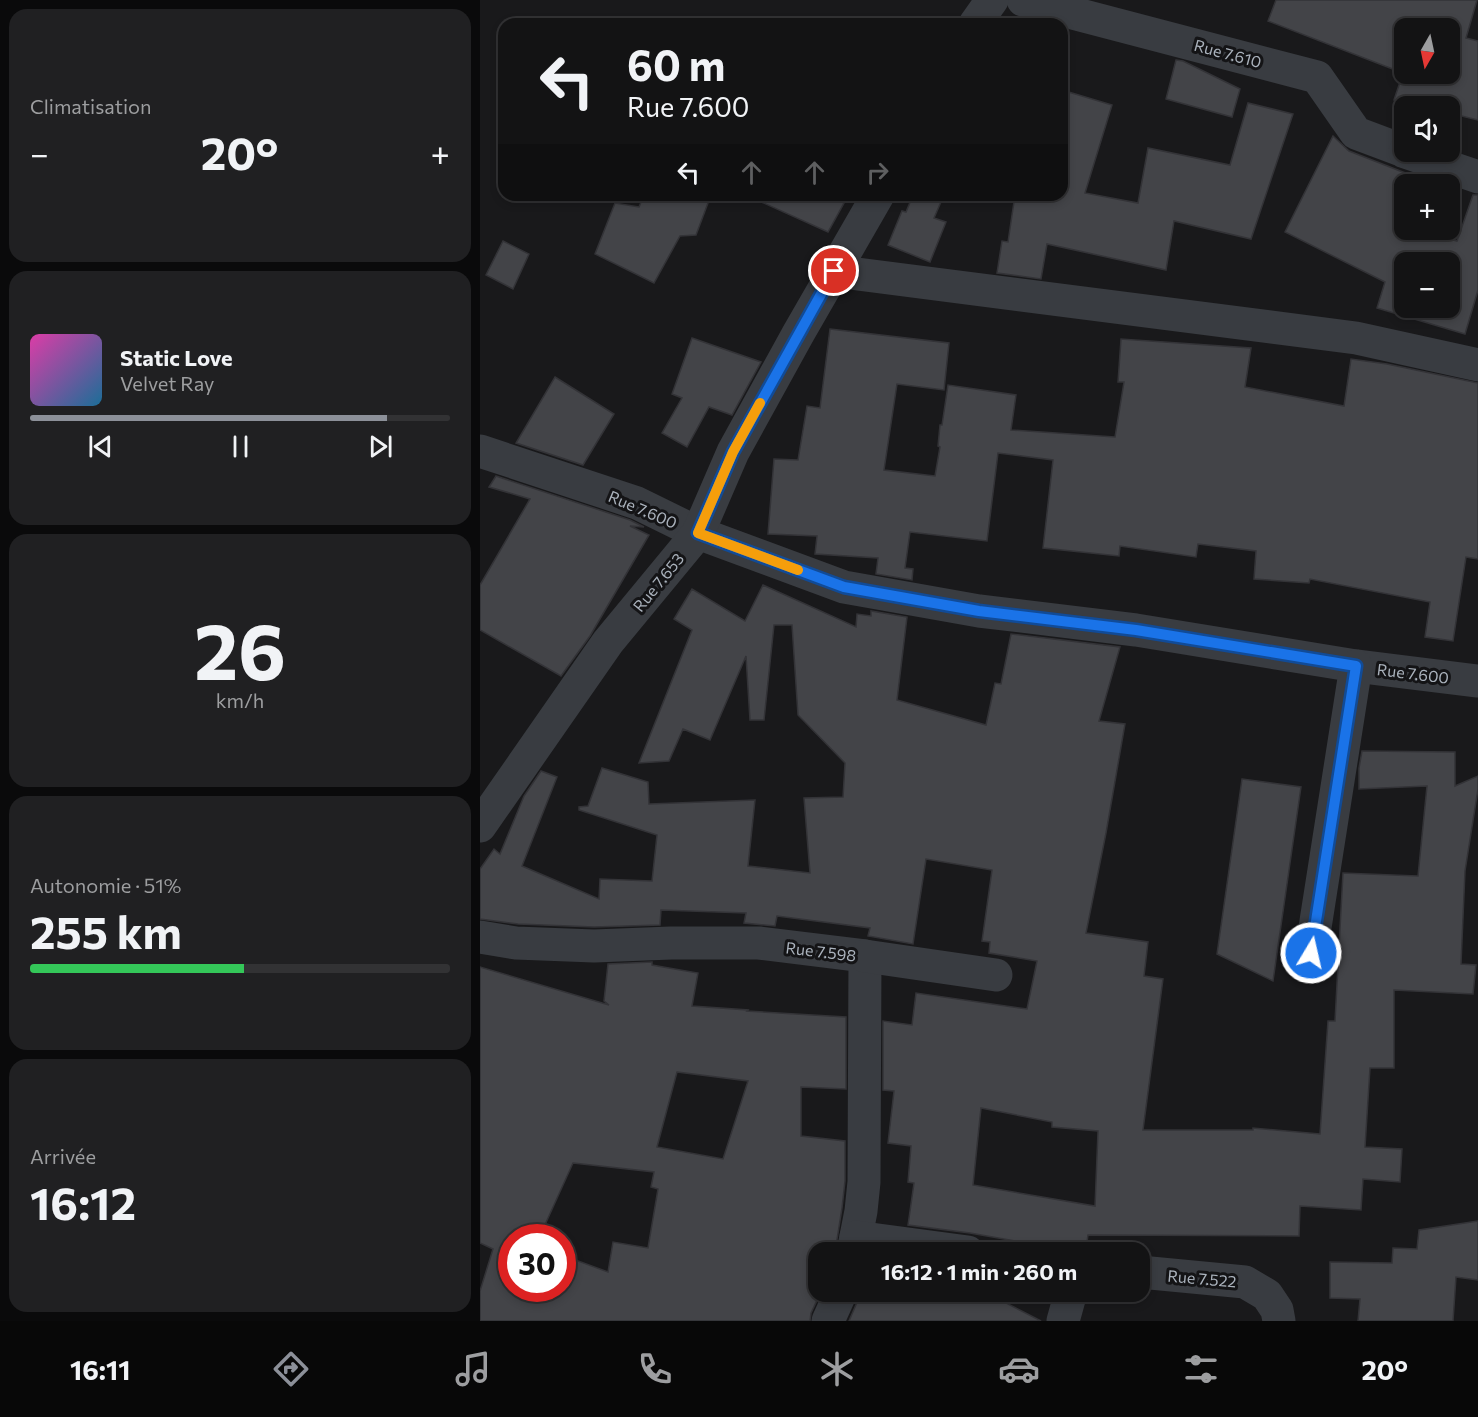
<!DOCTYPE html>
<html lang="fr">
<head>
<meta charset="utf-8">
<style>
	body { margin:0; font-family:Commissioner,sans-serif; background:#202022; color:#f1f3f6; height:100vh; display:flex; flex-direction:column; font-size:22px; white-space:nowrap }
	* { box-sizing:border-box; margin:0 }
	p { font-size:20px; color:#9d9ea0 }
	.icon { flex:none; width:33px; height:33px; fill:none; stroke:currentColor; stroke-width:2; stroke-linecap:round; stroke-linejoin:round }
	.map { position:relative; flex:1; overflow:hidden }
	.sheet { display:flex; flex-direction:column; gap:9px; padding:9px; background:#0a0a0b; width:480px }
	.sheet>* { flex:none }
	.hud { position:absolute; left:18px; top:18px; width:570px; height:183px; border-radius:18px; box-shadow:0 3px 9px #0003,0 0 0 2px #323234; background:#131314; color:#f1f3f6; overflow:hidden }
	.needle { width:39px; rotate:189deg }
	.tools { position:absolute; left:914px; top:18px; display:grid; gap:12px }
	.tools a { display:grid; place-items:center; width:66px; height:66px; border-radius:12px; background:#131314; box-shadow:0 3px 9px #0003,0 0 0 2px #323234; font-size:30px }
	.speed { position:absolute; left:18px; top:1224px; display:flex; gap:12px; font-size:30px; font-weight:700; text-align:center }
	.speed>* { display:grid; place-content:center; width:78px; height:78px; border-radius:50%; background:#131314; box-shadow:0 3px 9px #0003,0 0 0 2px #323234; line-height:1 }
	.speed .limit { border:9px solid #d22; background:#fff; color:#111 }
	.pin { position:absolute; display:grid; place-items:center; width:51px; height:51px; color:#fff; margin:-26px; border:3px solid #fff; border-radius:50%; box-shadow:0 2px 6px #0007 }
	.me { position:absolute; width:66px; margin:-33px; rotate:9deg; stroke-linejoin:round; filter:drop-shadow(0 0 4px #0008) }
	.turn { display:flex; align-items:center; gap:21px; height:126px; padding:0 30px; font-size:27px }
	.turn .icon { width:78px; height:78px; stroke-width:2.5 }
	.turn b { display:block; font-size:42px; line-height:51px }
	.lanes { display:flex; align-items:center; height:57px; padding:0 30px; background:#0003; justify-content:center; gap:30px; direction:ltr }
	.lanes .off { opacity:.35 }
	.big { font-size:45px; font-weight:700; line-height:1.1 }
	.sheet .card { flex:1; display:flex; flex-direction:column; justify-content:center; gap:9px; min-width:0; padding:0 21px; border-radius:18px; background:#202022 }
	.sheet .dial { align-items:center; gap:0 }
	.dial b { font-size:78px; line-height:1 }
	.song { display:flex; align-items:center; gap:18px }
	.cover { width:72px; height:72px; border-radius:9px; background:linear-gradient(135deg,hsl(320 70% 55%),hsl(200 70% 35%)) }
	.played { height:6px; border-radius:3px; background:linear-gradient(90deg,#8c9099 85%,#323234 85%) }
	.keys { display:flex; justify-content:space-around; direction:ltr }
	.heat { display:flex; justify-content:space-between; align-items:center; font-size:33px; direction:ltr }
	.charge { height:9px; border-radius:4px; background:linear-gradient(90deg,#34c759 51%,#323234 0) }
	.trip { position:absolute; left:328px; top:1242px; width:342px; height:60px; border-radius:18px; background:#131314; box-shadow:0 3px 9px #0003,0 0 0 2px #323234; font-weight:700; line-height:60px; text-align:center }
	.menu { display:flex; height:96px; justify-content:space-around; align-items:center; background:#080808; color:#9d9ea0 }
	.menu .icon { width:42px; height:42px }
	.menu .on { color:#8c9099 }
	.menu b { font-size:27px; color:#f1f3f6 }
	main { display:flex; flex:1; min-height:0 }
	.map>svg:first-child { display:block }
	.building { fill:#434448; stroke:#333337; stroke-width:1.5; fill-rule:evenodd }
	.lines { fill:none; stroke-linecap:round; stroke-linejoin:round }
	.street { stroke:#393c41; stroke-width:33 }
	.route-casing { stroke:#114b97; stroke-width:15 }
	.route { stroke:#1a73e8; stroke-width:10 }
	.slow { stroke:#f59e0b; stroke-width:10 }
	.labels { text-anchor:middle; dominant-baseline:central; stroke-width:6; stroke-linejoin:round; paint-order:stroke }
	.street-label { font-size:16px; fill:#aab2bc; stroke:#141416 }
</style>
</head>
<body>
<main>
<section class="sheet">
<div class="card"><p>Climatisation</p>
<div class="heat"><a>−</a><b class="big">20°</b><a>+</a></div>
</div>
<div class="card">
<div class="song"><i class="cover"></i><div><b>Static Love</b><p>Velvet Ray</p></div></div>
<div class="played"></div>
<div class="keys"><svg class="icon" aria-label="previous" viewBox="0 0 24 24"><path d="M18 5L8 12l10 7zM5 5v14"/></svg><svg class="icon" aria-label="pause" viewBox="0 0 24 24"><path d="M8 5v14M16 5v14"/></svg><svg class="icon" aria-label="next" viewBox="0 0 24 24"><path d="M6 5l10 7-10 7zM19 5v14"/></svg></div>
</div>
<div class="card dial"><b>26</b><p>km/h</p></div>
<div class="card"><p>Autonomie · 51%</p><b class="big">255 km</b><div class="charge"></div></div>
<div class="card"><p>Arrivée</p><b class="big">16:12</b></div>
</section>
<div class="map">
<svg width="998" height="1321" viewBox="0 0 998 1321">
	<rect width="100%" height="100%" fill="#19191b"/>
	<g class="building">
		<path d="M796,0h201l-11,38 12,3v79l-29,-7v-7h-29l-26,-6 9,-27 -135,-52zM924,28h45v46h-45z"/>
		<polygon points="696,60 703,61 760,89 752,117 686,99"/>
		<polygon points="582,90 632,105 605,193 658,203 668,148 750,165 768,103 813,114 771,239 694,221 686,270 567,244 561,279 517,273 522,241 528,242 535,195 582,195"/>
		<path d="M853,136l16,15 64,25 -4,8h-5v46h12l41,11 16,-46h5v95l-13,44 -88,-26 8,-26 -100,-50zM924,262h45v46h-45z"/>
		<polygon points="164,195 231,195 216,235 200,236 174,283 115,254 135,203 159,207"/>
		<polygon points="266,195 346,195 364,203 348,232"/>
		<polygon points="433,195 464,195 454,218 466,222 450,262 408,245 422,211 426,212"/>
		<polygon points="23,241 49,254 33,289 6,275"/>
		<polygon points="350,329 469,343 464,390 417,384 404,470 455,476 460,447 458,446 460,425 462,425 468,385 536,395 531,430 635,437 644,382 638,382 641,339 771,348 765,387 864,406 871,359 907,364 998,383 998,559 986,557 973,641 945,637 950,602 830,579 829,583 774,579 776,551 718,544 716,557 640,546 639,556 563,548 573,460 518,453 507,541 430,532 425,568 433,569 432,580 396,574 398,558 335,554 337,536 288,534 294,459 318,460 327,406 340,408"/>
		<polygon points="212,338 281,362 252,415 229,407 207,447 182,433 202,398 192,394"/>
		<polygon points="75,377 134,414 103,465 36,443"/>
		<polygon points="16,476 150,520 164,527 150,526 169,535 110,636 81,676 0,630 0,585 50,499 9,487"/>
		<path d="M283,585l93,42 1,-13 14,2v-5l36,6 -10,83 89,25 9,-42 6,1 10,-50 109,13 -21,74 26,3 -19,109 -20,100 62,9 -4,34 19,3 -20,151h110v-2l67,6 8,-113h7l8,-148 75,3 9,-90 -68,3v-21l3,-17 93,1v34l23,-10v13l-13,82 -4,93 15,1 -3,29 -79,-4v78h-24l-5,79 37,2 -2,33 -37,-3 -2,31 -61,-4 -1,30 -211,-1 -2,14 -31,-5 -1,4 -84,-15 -62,-8 6,-42 -6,-1 3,-36 -23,-3 6,-52 -11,-1v-69l29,4 4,-32 111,16 10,-48 -48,-8 1,-11 -8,-1 10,-71 -66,-11 -13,85 -45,-8 2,-8 -93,-12 -2,10 -31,-3 2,-10 -85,-3 -1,15 -66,2 -76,-3 -38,-5v-50l14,-20 6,5 24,-58 17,-25 16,6 -35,89 77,33 1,-20 52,2 5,-46 -78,-25v-3l9,-1 14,-38 46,14 1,22 106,-4 -7,66 62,7 -6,-75 39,-1 2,-34 -47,-48 -6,-90h-18l-10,95h-14l-4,-64 -36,84 -27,-11 -14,32 -30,2 53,-133 -18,-11 18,-30 53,32zM501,1108l71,14v5l46,4 -3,75 -122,-21z"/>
		<polygon points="762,779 821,787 793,981 737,954"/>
		<path d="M172,962v3l46,8 -6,33 56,4 -1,1 99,6v72l-45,-2v49l44,5v40l-3,27 -7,44h-16v40h2l-10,21 -1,8h-330v-30l13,-42 -13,-6v-276l129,38 -5,-4 4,-37zM197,1072l71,9 -25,78 -66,-12zM93,1163l81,9 -3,15 7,2 -10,59 -35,-6 -5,30 -46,-17v33h-50v-50h27z"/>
		<polygon points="998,1221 998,1280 976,1277 973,1321 878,1321 880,1299 850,1298 850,1262 912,1263 913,1248 937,1249 939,1230"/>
		<polygon points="380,1292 436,1292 467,1302 472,1292 505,1292 561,1321 369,1321 378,1300"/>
	</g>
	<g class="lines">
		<g class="street">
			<polyline points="543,0 837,77 876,133 924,151"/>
			<polyline points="495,24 512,0"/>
			<polyline points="925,152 998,177"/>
			<polyline points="354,271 876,338 998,365"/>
			<polyline points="0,451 157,503 218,533 364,587 499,611 656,630 876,666 998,681"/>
			<polyline points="0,826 128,642 218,533 253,452 318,334 398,195"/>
			<polyline points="0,937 36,943 114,946 191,943 279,943 385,956 384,1182 381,1211 373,1252"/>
			<polyline points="831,953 876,666"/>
			<polyline points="385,956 516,975"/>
			<polyline points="376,1237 488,1252"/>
			<polyline points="660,1272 765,1282 787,1295 797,1310 799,1321"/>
			<polyline points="348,1321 361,1292"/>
			<polyline points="583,1321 591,1292"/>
		</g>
	</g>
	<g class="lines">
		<defs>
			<polyline id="route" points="354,271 253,452 218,533 364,587 499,611 656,630 876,666 831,953"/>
		</defs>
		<use href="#route" class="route-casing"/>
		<use href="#route" class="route"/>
		<polyline class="slow" points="280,403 253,452 218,533 318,570"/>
	</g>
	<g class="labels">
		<g class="street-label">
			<text transform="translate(748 53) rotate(15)">Rue 7.610</text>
			<text transform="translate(163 509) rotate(23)">Rue 7.600</text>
			<text transform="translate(178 582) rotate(-51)">Rue 7.653</text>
			<text transform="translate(933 673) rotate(7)">Rue 7.600</text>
			<text transform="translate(341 951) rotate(7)">Rue 7.598</text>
			<text transform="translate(722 1278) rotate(5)">Rue 7.522</text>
		</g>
	</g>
</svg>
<div class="tools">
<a><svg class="needle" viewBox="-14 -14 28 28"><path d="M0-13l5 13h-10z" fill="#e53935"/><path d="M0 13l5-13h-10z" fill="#9d9ea0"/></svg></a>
<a><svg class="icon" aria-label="sound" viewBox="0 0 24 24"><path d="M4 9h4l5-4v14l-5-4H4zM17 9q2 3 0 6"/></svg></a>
<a>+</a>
<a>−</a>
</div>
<div class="speed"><div class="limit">30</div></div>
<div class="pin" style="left:354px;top:271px;background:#d93025"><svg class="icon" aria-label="arrive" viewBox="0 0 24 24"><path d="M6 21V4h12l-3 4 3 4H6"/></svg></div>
<svg class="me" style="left:831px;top:953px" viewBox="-20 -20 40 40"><circle r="17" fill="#1a73e8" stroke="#fff" stroke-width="3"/><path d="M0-11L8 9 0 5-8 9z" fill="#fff"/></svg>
<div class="trip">16:12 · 1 min · 260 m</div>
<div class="hud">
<div class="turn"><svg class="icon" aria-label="left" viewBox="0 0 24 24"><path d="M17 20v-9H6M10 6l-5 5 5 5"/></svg><div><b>60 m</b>Rue 7.600</div></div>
<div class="lanes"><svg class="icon" aria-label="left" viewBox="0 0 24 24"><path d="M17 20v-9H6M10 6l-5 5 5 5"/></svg><svg class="icon off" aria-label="ahead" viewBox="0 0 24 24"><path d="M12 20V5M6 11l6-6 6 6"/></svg><svg class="icon off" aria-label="ahead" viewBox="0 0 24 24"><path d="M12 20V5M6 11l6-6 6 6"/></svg><svg class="icon off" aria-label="right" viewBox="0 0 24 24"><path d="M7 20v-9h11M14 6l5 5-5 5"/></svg></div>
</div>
</div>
</main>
<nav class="menu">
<b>16:11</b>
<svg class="icon on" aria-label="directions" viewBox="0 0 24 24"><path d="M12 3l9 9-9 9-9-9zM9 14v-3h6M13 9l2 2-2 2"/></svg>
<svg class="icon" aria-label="music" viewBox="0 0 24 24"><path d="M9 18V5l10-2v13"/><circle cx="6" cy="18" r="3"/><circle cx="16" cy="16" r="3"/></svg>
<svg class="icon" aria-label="phone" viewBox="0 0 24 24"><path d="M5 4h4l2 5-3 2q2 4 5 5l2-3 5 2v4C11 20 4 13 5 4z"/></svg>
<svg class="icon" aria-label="climate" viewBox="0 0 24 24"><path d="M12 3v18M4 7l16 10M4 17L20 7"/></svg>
<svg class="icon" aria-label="car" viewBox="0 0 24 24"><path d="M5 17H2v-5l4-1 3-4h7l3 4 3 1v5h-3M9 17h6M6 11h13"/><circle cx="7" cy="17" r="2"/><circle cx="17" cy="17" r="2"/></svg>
<svg class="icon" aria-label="filters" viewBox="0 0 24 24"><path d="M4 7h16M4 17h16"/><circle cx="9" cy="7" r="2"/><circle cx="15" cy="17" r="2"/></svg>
<b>20°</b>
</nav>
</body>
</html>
